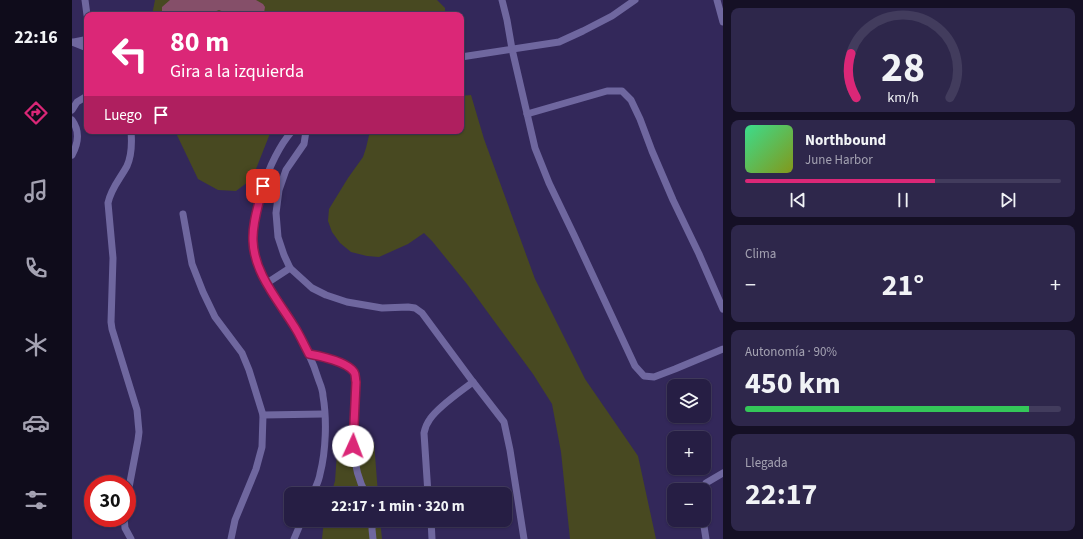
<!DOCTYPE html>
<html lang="es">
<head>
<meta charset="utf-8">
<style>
	body { margin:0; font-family:"Source Sans 3",sans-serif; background:#2e274b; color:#f1f3f6; height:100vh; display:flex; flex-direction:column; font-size:15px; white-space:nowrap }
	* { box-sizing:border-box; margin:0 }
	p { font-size:13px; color:#a4a2b2 }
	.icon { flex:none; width:22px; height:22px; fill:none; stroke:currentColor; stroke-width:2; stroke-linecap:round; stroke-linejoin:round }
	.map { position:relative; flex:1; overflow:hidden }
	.details { display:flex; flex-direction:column; gap:8px; padding:8px; background:#151025; width:360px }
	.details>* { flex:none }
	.top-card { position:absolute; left:12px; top:12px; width:380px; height:122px; border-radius:8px; box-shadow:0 1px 3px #0004,0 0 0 1px #423c5d; background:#db2777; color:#fff; overflow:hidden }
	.tools { position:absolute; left:595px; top:379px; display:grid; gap:8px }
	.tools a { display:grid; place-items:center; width:44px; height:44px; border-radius:8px; background:#261e44; box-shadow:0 1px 3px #0004,0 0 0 1px #423c5d; font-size:20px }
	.speed { position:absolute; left:12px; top:475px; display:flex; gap:8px; font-size:20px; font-weight:700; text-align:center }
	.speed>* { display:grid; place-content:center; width:52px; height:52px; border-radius:50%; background:#261e44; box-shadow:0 1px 3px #0004,0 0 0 1px #423c5d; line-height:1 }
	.speed .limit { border:6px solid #d22; background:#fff; color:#111 }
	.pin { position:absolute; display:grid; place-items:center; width:34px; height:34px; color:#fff; margin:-17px; border-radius:8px; box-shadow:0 2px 6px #0006 }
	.me { position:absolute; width:44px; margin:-22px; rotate:2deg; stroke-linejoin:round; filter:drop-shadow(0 0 3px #0008) }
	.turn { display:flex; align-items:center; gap:14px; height:84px; padding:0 20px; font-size:18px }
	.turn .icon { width:52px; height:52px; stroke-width:2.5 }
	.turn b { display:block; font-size:28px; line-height:34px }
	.then { display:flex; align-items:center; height:38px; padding:0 20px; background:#0003; gap:8px; font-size:15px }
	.big { font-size:30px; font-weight:700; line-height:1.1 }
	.details .widget { flex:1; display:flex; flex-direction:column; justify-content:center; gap:6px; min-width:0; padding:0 14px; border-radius:8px; background:#2e274b }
	.details .dial { align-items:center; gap:0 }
	.dial svg { height:104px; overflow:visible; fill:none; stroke:#423c5d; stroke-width:7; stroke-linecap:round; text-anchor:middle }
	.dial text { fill:#f1f3f6; stroke:none }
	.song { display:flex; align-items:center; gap:12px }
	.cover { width:48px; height:48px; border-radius:6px; background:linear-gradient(135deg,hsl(150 70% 55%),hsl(70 70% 35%)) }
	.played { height:4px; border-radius:2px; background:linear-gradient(90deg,#db2777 60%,#423c5d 60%) }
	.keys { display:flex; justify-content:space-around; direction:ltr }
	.heat { display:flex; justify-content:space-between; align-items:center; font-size:22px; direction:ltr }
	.charge { height:6px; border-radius:3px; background:linear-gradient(90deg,#34c759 90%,#423c5d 0) }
	.trip { position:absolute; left:212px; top:487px; width:228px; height:40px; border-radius:8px; background:#261e44; box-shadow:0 1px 3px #0004,0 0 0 1px #423c5d; font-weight:700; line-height:40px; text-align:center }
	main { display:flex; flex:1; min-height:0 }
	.menu { display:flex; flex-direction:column; width:72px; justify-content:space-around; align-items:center; background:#0f0c1b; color:#a4a2b2 }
	.menu .icon { width:28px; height:28px }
	.menu .on { color:#db2777 }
	.menu b { font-size:18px; color:#f1f3f6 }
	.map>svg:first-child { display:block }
	.green { fill:#484921 }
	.water { fill:#854f69 }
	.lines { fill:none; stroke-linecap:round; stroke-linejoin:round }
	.minor { stroke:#6f679f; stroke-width:7 }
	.route-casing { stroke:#8e194d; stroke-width:10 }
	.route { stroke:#db2777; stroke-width:7 }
</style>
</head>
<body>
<main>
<nav class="menu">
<b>22:16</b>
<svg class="icon on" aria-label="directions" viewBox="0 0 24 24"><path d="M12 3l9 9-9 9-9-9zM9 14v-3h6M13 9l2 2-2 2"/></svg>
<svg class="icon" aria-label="music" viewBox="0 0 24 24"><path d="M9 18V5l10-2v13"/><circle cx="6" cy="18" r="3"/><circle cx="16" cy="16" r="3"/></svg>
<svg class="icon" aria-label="phone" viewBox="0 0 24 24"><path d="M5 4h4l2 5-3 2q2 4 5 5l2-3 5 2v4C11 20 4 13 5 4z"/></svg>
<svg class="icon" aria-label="climate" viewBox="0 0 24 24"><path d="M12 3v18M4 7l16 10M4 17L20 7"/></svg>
<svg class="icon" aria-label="car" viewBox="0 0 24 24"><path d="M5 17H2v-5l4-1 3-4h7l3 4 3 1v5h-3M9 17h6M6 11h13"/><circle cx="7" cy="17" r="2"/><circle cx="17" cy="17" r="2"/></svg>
<svg class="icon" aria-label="filters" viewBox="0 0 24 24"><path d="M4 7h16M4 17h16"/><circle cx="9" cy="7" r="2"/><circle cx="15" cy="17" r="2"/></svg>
</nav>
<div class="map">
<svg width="651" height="539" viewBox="0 0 651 539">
	<rect width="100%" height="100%" fill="#33285a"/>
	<g class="green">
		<polygon points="83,0 365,0 373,8 373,15 80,15"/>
		<polygon points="399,95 412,139 463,279 513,379 566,456 584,539 498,539 489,452 480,404 461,374 395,284 360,241 352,233 336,244 307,257 295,256 279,252 268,243 260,232 256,221 257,209 276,178 291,157 294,148 298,131 389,131 389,96"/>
		<polygon points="103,131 199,131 180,179 164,191 146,190 126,179"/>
		<polygon points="266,439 302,442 306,494 259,494 263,481"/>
		<polygon points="252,520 308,520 310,539 250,539"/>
	</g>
	<polygon class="water" points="98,0 184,0 191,4 193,7 192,13 189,15 159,15 147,10 134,15 90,15 90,7"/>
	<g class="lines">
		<g class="minor">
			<polyline points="13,0 15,15"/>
			<polyline points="430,0 435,20 440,49 463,148 477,183 502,235 563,366 572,376 582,377 603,369 651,349"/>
			<polyline points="645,0 651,22"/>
			<polyline points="0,42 15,48"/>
			<polyline points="2,42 12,40 15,38"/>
			<polyline points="389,57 487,42 511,31 540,16 563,0"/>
			<polyline points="0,110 5,102 15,96"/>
			<polyline points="455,114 535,91 550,91 559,100 568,119 580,151 601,200 627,254 651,309"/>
			<path d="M0,120c8,11 6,24 0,35"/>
			<path d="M220,131c-23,27 -45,89 -37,124 6,26 26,50 39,72 11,17 19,35 25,54 2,5 4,10 4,15 4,23 3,55 -3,78 -1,7 -5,14 -7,20"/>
			<polyline points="234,131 232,144 214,170 207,190 204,213 206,237 212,255 218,268 240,288 254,295 275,302 310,308 336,307 343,308 350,313 401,382 432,422 438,450 452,539"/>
			<polyline points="111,214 120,264 131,292 143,317 170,353 177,370 191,415 190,447 184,469 163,520 159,539"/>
			<polyline points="195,283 218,268"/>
			<path d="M237,354c11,2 38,8 45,18 2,3 1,7 2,10 -2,37 -9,78 10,112"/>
			<polyline points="191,415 252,414"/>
			<polyline points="630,490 634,483 651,473"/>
			<path d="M356,494l-4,-61c1,-5 3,-10 6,-14 9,-13 30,-27 43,-37"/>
			<path d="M55,498l11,-58 1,-8 -2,-22 -25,-81 -1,-7 2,-64 -5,-55c3,-15 12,-24 19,-37 5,-11 5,-23 4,-35"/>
			<polyline points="52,518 53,528 59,539"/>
			<polyline points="301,520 300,529 301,539"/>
			<polyline points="359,520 360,539"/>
			<polyline points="631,520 634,539"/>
			<polyline points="222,539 230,520"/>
		</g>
	</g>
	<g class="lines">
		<defs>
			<path id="route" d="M191,186c-4,18 -11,37 -10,55 1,32 25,59 41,85 6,9 10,19 15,28 11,2 38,8 45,18 2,3 1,6 2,10l-3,64"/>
		</defs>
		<use href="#route" class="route-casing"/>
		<use href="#route" class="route"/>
	</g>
</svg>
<div class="tools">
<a><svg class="icon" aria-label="layers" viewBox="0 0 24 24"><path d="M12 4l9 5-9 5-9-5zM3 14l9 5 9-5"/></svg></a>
<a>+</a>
<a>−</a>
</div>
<div class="speed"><div class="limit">30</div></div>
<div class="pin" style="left:191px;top:186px;background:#d93025"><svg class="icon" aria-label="arrive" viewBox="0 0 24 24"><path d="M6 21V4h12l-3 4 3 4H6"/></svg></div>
<svg class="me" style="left:281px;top:446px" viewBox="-20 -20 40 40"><circle r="19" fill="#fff"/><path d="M0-13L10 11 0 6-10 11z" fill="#db2777"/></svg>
<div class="trip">22:17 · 1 min · 320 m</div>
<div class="top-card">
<div class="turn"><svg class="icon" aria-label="left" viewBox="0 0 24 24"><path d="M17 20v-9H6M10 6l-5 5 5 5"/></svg><div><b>80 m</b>Gira a la izquierda</div></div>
<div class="then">Luego<svg class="icon" aria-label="arrive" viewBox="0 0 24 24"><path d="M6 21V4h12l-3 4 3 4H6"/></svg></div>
</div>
</div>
<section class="details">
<div class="widget dial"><svg viewBox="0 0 100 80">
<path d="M14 69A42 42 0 1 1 86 69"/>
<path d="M14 69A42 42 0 0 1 10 35" stroke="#db2777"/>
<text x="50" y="56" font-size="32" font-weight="700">28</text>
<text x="50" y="72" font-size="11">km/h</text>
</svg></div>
<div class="widget">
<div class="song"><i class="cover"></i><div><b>Northbound</b><p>June Harbor</p></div></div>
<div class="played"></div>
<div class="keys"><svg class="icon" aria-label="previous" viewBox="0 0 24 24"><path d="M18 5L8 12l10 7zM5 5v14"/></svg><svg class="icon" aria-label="pause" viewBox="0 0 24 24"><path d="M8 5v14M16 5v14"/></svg><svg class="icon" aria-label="next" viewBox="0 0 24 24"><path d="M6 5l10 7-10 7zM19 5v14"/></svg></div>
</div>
<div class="widget"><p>Clima</p>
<div class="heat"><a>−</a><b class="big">21°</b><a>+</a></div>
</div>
<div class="widget"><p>Autonomía · 90%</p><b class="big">450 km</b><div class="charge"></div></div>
<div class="widget"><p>Llegada</p><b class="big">22:17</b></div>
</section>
</main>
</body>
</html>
